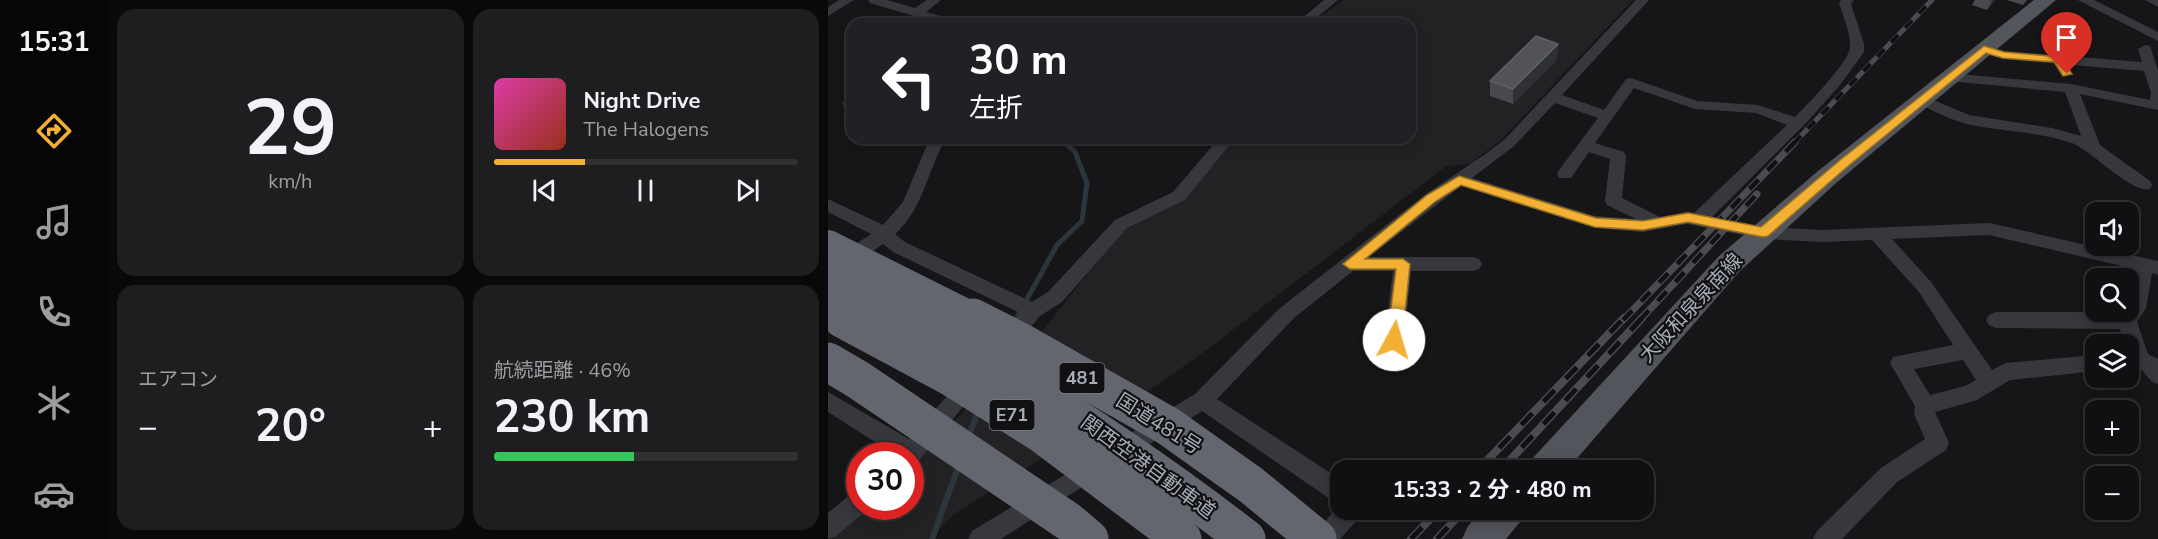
<!DOCTYPE html>
<html lang="ja">
<head>
<meta charset="utf-8">
<style>
	body { margin:0; font-family:"Nunito Sans","Noto Sans JP",sans-serif; background:#1e1e20; color:#f1f3f6; height:100vh; display:flex; flex-direction:column; font-size:22px; white-space:nowrap }
	* { box-sizing:border-box; margin:0 }
	p { font-size:20px; color:#9c9d9f }
	.icon { flex:none; width:33px; height:33px; fill:none; stroke:currentColor; stroke-width:2; stroke-linecap:round; stroke-linejoin:round }
	.map { position:relative; flex:1; overflow:hidden }
	.drawer { display:flex; flex-direction:column; gap:9px; padding:9px; background:#09090a; width:720px }
	.drawer>* { flex:none }
	.banner { position:absolute; left:18px; top:18px; width:570px; height:126px; border-radius:18px; box-shadow:0 3px 15px #0003,0 0 0 2px #303032; background:#202124; color:#fff; overflow:hidden }
	.buttons { position:absolute; left:1257px; top:202px; display:grid; gap:12px }
	.buttons a { display:grid; place-items:center; width:54px; height:54px; border-radius:12px; background:#101012; box-shadow:0 3px 15px #0003,0 0 0 2px #303032; font-size:30px }
	.speed { position:absolute; left:18px; top:442px; display:flex; gap:12px; font-size:30px; font-weight:700; text-align:center }
	.speed>* { display:grid; place-content:center; width:78px; height:78px; border-radius:50%; background:#101012; box-shadow:0 3px 15px #0003,0 0 0 2px #303032; line-height:1 }
	.speed .limit { border:9px solid #d22; background:#fff; color:#111 }
	.pin { position:absolute; display:grid; place-items:center; width:51px; height:51px; color:#fff; margin:-62px -26px; border-radius:50% 50% 50% 0; rotate:-45deg; box-shadow:0 0 6px #0007 }
	.pin .icon { rotate:45deg }
	.me { position:absolute; width:66px; margin:-33px; rotate:6deg; stroke-linejoin:round; filter:drop-shadow(0 0 4px #0008) }
	.turn { display:flex; align-items:center; gap:21px; height:126px; padding:0 24px; font-size:27px }
	.turn .icon { width:78px; height:78px; stroke-width:2.5 }
	.turn b { display:block; font-size:42px; line-height:51px }
	.big { font-size:45px; font-weight:700; line-height:1.1 }
	.drawer .widget { flex:1; display:flex; flex-direction:column; justify-content:center; gap:9px; min-width:0; padding:0 21px; border-radius:18px; background:#1e1e20 }
	.drawer .dial { align-items:center; gap:0 }
	.dial b { font-size:78px; line-height:1 }
	.song { display:flex; align-items:center; gap:18px }
	.cover { width:72px; height:72px; border-radius:9px; background:linear-gradient(135deg,hsl(320 70% 55%),hsl(10 70% 35%)) }
	.played { height:6px; border-radius:3px; background:linear-gradient(90deg,#f2b134 30%,#303032 30%) }
	.keys { display:flex; justify-content:space-around; direction:ltr }
	.heat { display:flex; justify-content:space-between; align-items:center; font-size:33px; direction:ltr }
	.charge { height:9px; border-radius:4px; background:linear-gradient(90deg,#34c759 46%,#303032 0) }
	.drawer .tiles { flex:1; display:grid; gap:9px; grid-template-columns:repeat(2,1fr) }
	.trip { position:absolute; left:502px; top:460px; width:324px; height:60px; border-radius:18px; background:#101012; box-shadow:0 3px 15px #0003,0 0 0 2px #303032; font-weight:700; line-height:60px; text-align:center }
	main { display:flex; flex:1; min-height:0 }
	.tabs { display:flex; flex-direction:column; width:108px; justify-content:space-around; align-items:center; background:#060607; color:#9c9d9f }
	.tabs .icon { width:42px; height:42px }
	.tabs .current { color:#f2b134 }
	.tabs b { font-size:27px; color:#f1f3f6 }
	.map>svg:first-child { display:block }
	.built { fill:#222225 }
	.lines { fill:none; stroke-linecap:round; stroke-linejoin:round }
	.stream-far2 { stroke:#2c353c; stroke-width:4 }
	.stream-far1 { stroke:#2c353c; stroke-width:5 }
	.stream { stroke:#2c353c; stroke-width:6 }
	.street { fill:#37383d; fill-rule:evenodd }
	.primary { fill:#53555c; fill-rule:evenodd }
	.rail-far2-casing { stroke:#4a4c52; stroke-width:5 }
	.rail-far1-casing { stroke:#4a4c52; stroke-width:7 }
	.rail-casing { stroke:#4a4c52; stroke-width:8 }
	.rail-far2 { stroke:#111113; stroke-width:4; stroke-dasharray:10; stroke-linecap:butt }
	.rail-far1 { stroke:#111113; stroke-width:4.5; stroke-dasharray:13; stroke-linecap:butt }
	.rail { stroke:#111113; stroke-width:5; stroke-dasharray:16; stroke-linecap:butt }
	.highway-bridge-far1 { stroke:#63666e; stroke-width:32 }
	.highway-bridge { stroke:#63666e; stroke-width:39 }
	.wall { fill:#47494d }
	.shaded-wall { fill:#2f3033 }
	.building { fill:#525359; stroke:#5f6168; stroke-width:1.5 }
	.route { fill:#f2b134; stroke:#9d7322; stroke-width:1.5 }
	.labels { text-anchor:middle; dominant-baseline:central; stroke-width:4.5; stroke-linejoin:round; paint-order:stroke }
	.shield { fill:#111113; stroke:#7b7e86; stroke-width:1.5 }
	.shield-label { font-size:18px; font-weight:bold; fill:#a8adb8 }
	.street-label { font-size:20px; fill:#a8adb8; stroke:#111113 }
</style>
</head>
<body>
<main>
<nav class="tabs">
<b>15:31</b>
<svg class="icon current" aria-label="directions" viewBox="0 0 24 24"><path d="M12 3l9 9-9 9-9-9zM9 14v-3h6M13 9l2 2-2 2"/></svg>
<svg class="icon" aria-label="music" viewBox="0 0 24 24"><path d="M9 18V5l10-2v13"/><circle cx="6" cy="18" r="3"/><circle cx="16" cy="16" r="3"/></svg>
<svg class="icon" aria-label="phone" viewBox="0 0 24 24"><path d="M5 4h4l2 5-3 2q2 4 5 5l2-3 5 2v4C11 20 4 13 5 4z"/></svg>
<svg class="icon" aria-label="climate" viewBox="0 0 24 24"><path d="M12 3v18M4 7l16 10M4 17L20 7"/></svg>
<svg class="icon" aria-label="car" viewBox="0 0 24 24"><path d="M5 17H2v-5l4-1 3-4h7l3 4 3 1v5h-3M9 17h6M6 11h13"/><circle cx="7" cy="17" r="2"/><circle cx="17" cy="17" r="2"/></svg>
</nav>
<section class="drawer">
<div class="tiles">
<div class="widget dial"><b>29</b><p>km/h</p></div>
<div class="widget">
<div class="song"><i class="cover"></i><div><b>Night Drive</b><p>The Halogens</p></div></div>
<div class="played"></div>
<div class="keys"><svg class="icon" aria-label="previous" viewBox="0 0 24 24"><path d="M18 5L8 12l10 7zM5 5v14"/></svg><svg class="icon" aria-label="pause" viewBox="0 0 24 24"><path d="M8 5v14M16 5v14"/></svg><svg class="icon" aria-label="next" viewBox="0 0 24 24"><path d="M6 5l10 7-10 7zM19 5v14"/></svg></div>
</div>
<div class="widget"><p>エアコン</p>
<div class="heat"><a>−</a><b class="big">20°</b><a>+</a></div>
</div>
<div class="widget"><p>航続距離 · 46%</p><b class="big">230 km</b><div class="charge"></div></div>
</div>
</section>
<div class="map">
<svg width="1330" height="539" viewBox="0 0 1330 539">
	<rect width="100%" height="100%" fill="#161618"/>
	<polygon class="built" points="515,0 805,0 673,140 643,163 617,167 376,352 328,386 126,514 101,539 0,539 37,507 82,507 83,465 217,328 296,227 356,200 406,138 582,138 582,24 482,24"/>
	<g class="lines">
		<polyline class="stream-far2" points="232,138 237,143"/>
		<polyline class="stream-far1" points="188,319 229,245 254,221 259,183 247,152 236,142"/>
		<g class="stream">
			<polyline points="140,439 150,411"/>
			<polyline points="104,539 131,465"/>
		</g>
		<g class="street">
			<polygon points="11,0 26,0 0,16 0,7"/>
			<polygon points="40,0 59,0 87,8 99,0 113,0 98,12 132,21 133,24 113,24 42,3"/>
			<polygon points="496,0 510,0 481,24 467,24"/>
			<path d="M808,0h13l-87,95 42,15 22,-31 5,-1 66,23 61,4 37,12c11,-11 54,-55 55,-69 1,-14 -7,-32 -11,-45l2,-3h13l-3,4 13,40v8l-24,33 -33,37 -95,95 51,10 60,3 166,-7 169,38v14l-6,-2 -6,35 -9,14 11,32 10,5v25l-7,-3 -11,-13h-12v-23h-3l-5,-16 -124,-1 -7,-3 -3,-5 3,-5 7,-3h132l7,-43 -146,-34 -97,4 39,43 61,88 14,-7 90,-8v16l-86,9 -33,20 -42,12 14,31 -3,7 -49,32 -55,57h-29l4,-8 64,-63 44,-29 -11,-25 1,-8 -25,-43 3,-6 60,-12 -34,-53 -47,-52 -49,2 -60,-3 -76,-15 -44,8 -48,-4 -134,-42 -92,71h104l6,2 3,5 -3,5 -6,2h-62l-7,69 -3,6 -7,2 -7,-2 -3,-6 9,-69h-40l-59,47 -77,81 124,81v24l-8,-3 -131,-90 -74,47 -8,3 -8,-3 -3,-7 3,-7 83,-50 85,-86 146,-114 58,-39 20,-15zM806,88l61,21 61,4 31,12 -93,88 -7,-1 -27,5 -38,-19 4,-42 -2,-4 -29,-9zM727,103l43,15 -39,52 -2,4 2,4h12l18,-26 21,7 -5,42 2,4 29,14 -41,-3 -123,-38 42,-32zM1135,360l13,20 -11,6 -35,9 -16,-26z"/>
			<polygon points="1250,0 1266,0 1330,32 1330,41"/>
			<polygon points="1317,0 1330,0 1330,7"/>
			<path d="M1156,45l20,6 138,11 -4,-13 7,-4 5,1 8,24v40l-78,-16 20,51 50,36 2,4 -2,4c-18,5 -58,-38 -78,-46 -34,-12 -70,-11 -105,-19 -18,-5 -35,-13 -51,-22l-2,-3 7,-4 48,20 83,13 29,8 -16,-44 -117,-11 -7,-4 7,-4 123,11 79,16 1,-7 -7,-22 -141,-12 -24,-7 -2,-3z"/>
			<polygon points="24,97 24,107 16,106 14,103"/>
			<path d="M102,138h16c-19,33 -22,70 -51,96l10,8 127,60 16,-10 67,-72 58,-28 46,-54h16l-50,62 -58,28 -65,74 -22,14 -24,29 -7,2 -7,-2 -3,-6 21,-26 -127,-61 -10,-8c-12,8 -31,26 -45,22l-3,-5 3,-5 33,-22 -43,-22v-13l55,26 20,-23z"/>
			<polygon points="141,376 148,379 151,385 148,391 92,459 82,465 82,456 69,456 0,412 0,392 81,439 134,379"/>
			<polygon points="263,459 271,462 274,469 271,476 173,539 140,539 144,531"/>
			<polygon points="32,490 32,507 41,507 40,509 8,536 0,539 0,513 24,493"/>
			<polygon points="513,504 513,510 535,510 531,518 512,539 484,539 488,531"/>
		</g>
		<g class="primary">
			<polygon points="1206,0 1228,0 1008,183 911,272 738,471 698,471 704,459 891,256 990,171"/>
			<polygon points="654,510 697,510 692,522 678,539 634,539 640,526"/>
		</g>
		<defs>
			<polyline id="rail-far2" points="966,143 1104,0"/>
			<g id="rail-far1">
				<polyline points="795,320 967,142"/>
				<polyline points="812,320 929,194"/>
			</g>
			<g id="rail">
				<polyline points="649,471 796,318"/>
				<polyline points="672,471 814,318"/>
				<polyline points="583,539 611,510"/>
				<polyline points="609,539 636,510"/>
			</g>
		</defs>
		<use href="#rail-far2" class="rail-far2-casing"/>
		<use href="#rail-far1" class="rail-far1-casing"/>
		<use href="#rail" class="rail-casing"/>
		<use href="#rail-far2" class="rail-far2"/>
		<use href="#rail-far1" class="rail-far1"/>
		<use href="#rail" class="rail"/>
		<g class="highway-bridge-far1">
			<polyline points="0,246 148,320"/>
			<polyline points="0,277 82,320"/>
			<polyline points="0,311 17,320"/>
		</g>
		<g class="highway-bridge">
			<polyline points="14,318 122,376 213,433 354,539"/>
			<path d="M79,318c119,65 232,138 339,221"/>
			<polyline points="145,318 192,342 340,426 423,485 489,539"/>
			<polyline points="0,362 29,379 241,522 261,539"/>
		</g>
	</g>
	<g class="wall">
		<polygon points="1147,0 1167,0 1159,10 1144,5"/>
		<polygon points="1179,0 1199,0 1195,5"/>
		<polygon points="730,44 729,59 685,104 662,96 662,81"/>
	</g>
	<g class="shaded-wall">
		<polygon points="1164,0 1167,0 1159,10"/>
		<polygon points="730,44 729,59 685,104 685,89"/>
	</g>
	<polygon class="building" points="708,36 730,44 685,89 662,81"/>
	<polygon class="route" points="1156,46 1176,52 1233,57 1244,74 1235,76 1226,62 1175,58 1158,53 1019,167 940,236 935,237 860,222 815,230 767,227 633,185 608,201 537,259 575,259 582,264 574,340 572,344 561,344 559,340 568,269 522,269 515,264 599,195 631,176 768,218 815,221 860,213 933,227 1011,161"/>
	<g class="labels">
		<g class="shield">
			<rect x="231.5" y="363" width="45" height="30" rx="4.5"/>
			<rect x="161.5" y="400" width="45" height="30" rx="4.5"/>
		</g>
		<g class="shield-label">
			<text x="254" y="378">481</text>
			<text x="184" y="415">E71</text>
		</g>
		<g class="street-label">
			<text transform="translate(863 308) rotate(-47)">大阪和泉泉南線</text>
			<text transform="translate(331 424) rotate(32)">国道481号</text>
			<text transform="translate(320 467) rotate(36)">関西空港自動車道</text>
		</g>
	</g>
</svg>
<div class="buttons">
<a><svg class="icon" aria-label="sound" viewBox="0 0 24 24"><path d="M4 9h4l5-4v14l-5-4H4zM17 9q2 3 0 6"/></svg></a>
<a><svg class="icon" aria-label="search" viewBox="0 0 24 24"><circle cx="10" cy="10" r="6"/><path d="M15 15l6 6"/></svg></a>
<a><svg class="icon" aria-label="layers" viewBox="0 0 24 24"><path d="M12 4l9 5-9 5-9-5zM3 14l9 5 9-5"/></svg></a>
<a>+</a>
<a>−</a>
</div>
<div class="speed"><div class="limit">30</div></div>
<div class="pin" style="left:1239px;top:74px;background:#d93025"><svg class="icon" aria-label="arrive" viewBox="0 0 24 24"><path d="M6 21V4h12l-3 4 3 4H6"/></svg></div>
<svg class="me" style="left:566px;top:340px" viewBox="-20 -20 40 40"><circle r="19" fill="#fff"/><path d="M0-13L10 11 0 6-10 11z" fill="#f2b134"/></svg>
<div class="trip">15:33 · 2 分 · 480 m</div>
<div class="banner">
<div class="turn"><svg class="icon" aria-label="left" viewBox="0 0 24 24"><path d="M17 20v-9H6M10 6l-5 5 5 5"/></svg><div><b>30 m</b>左折</div></div>
</div>
</div>
</main>
</body>
</html>
